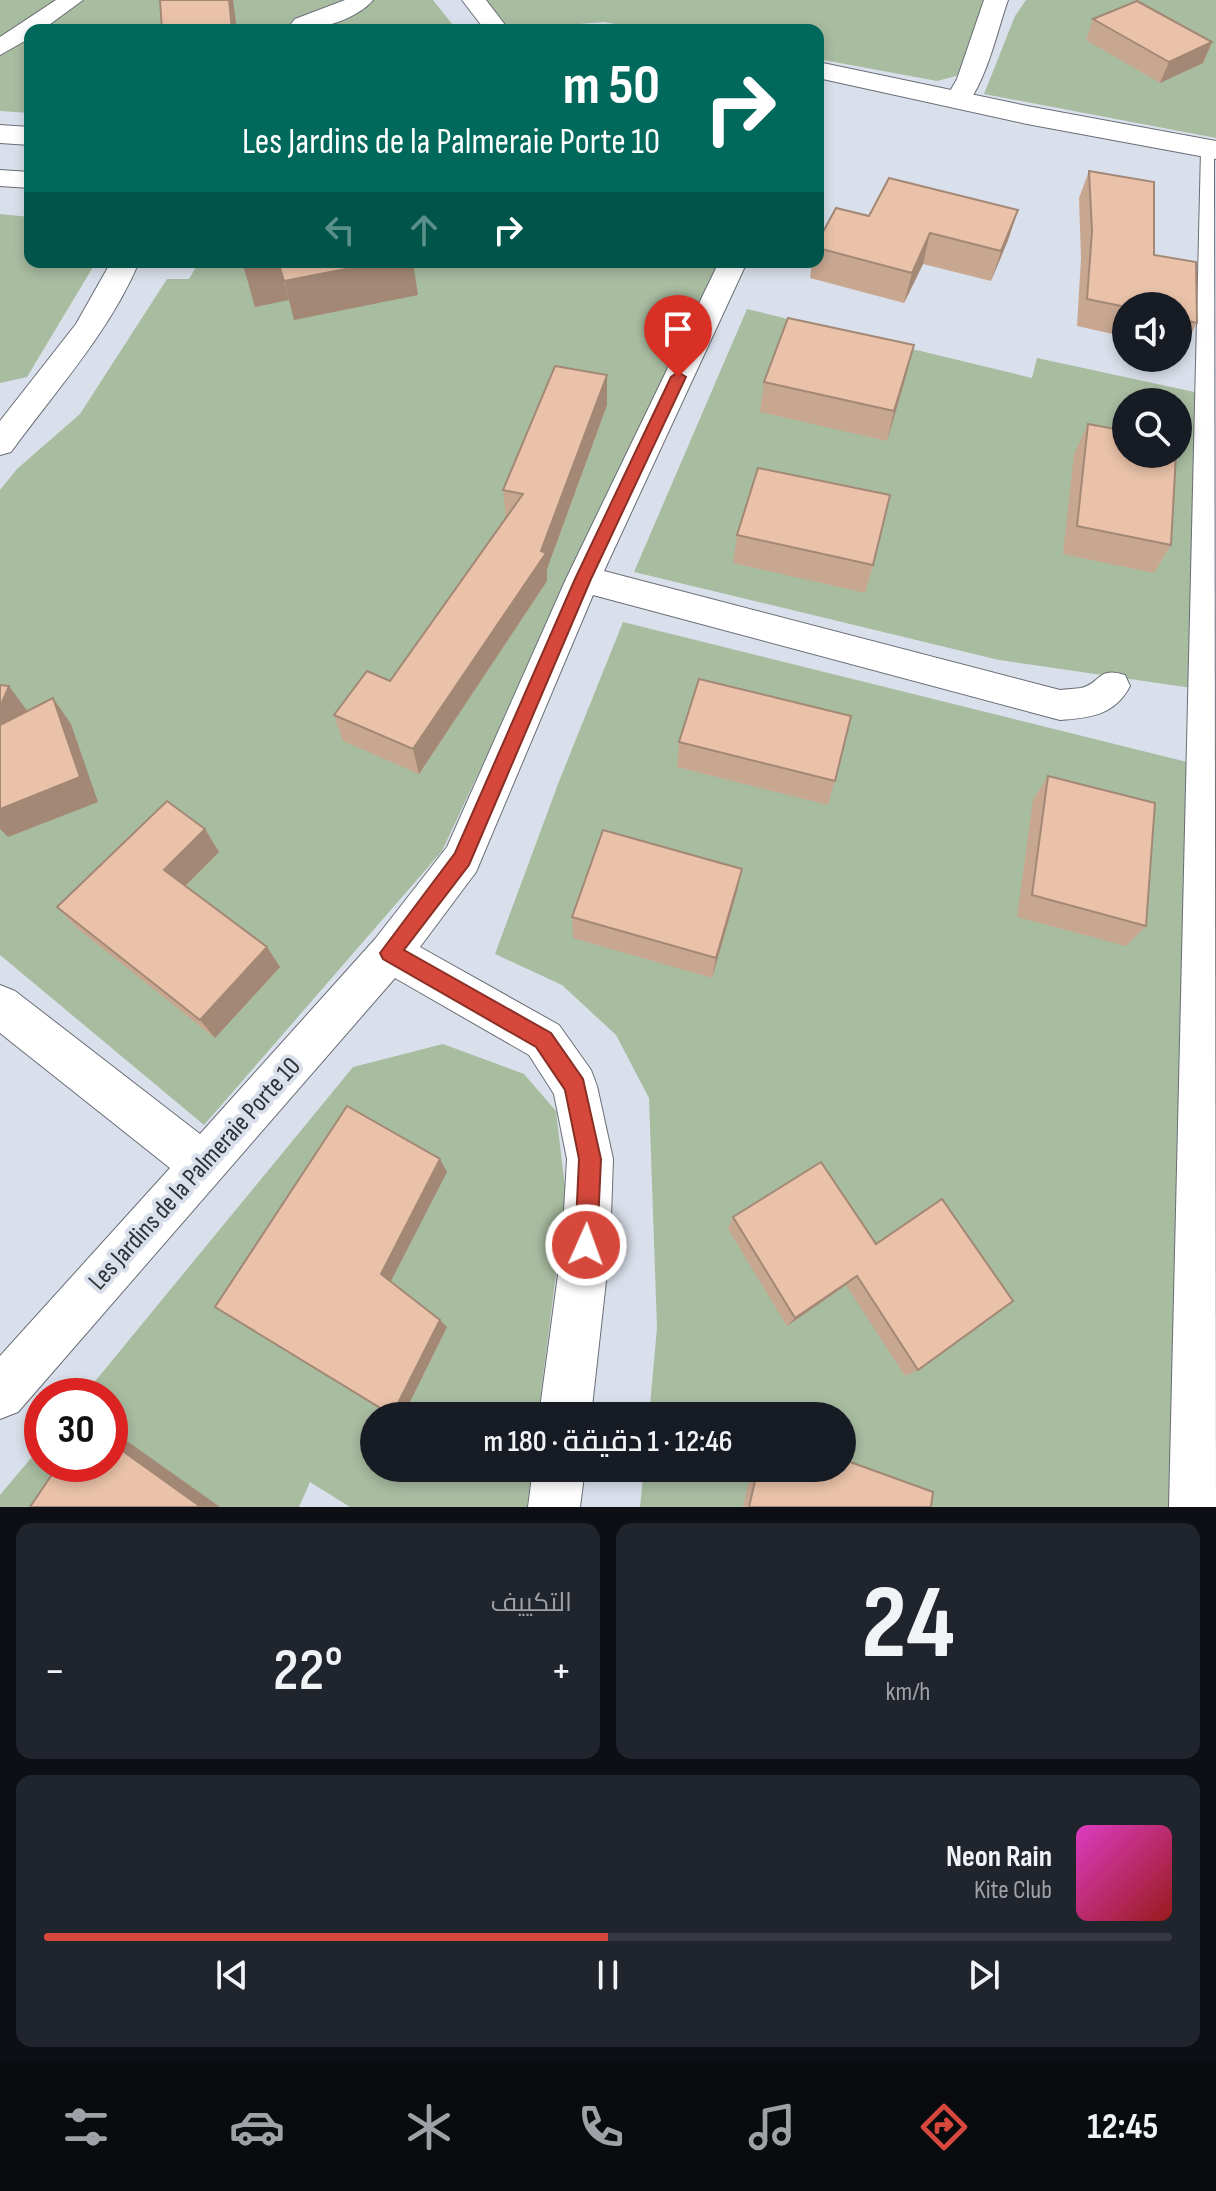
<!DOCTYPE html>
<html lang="ar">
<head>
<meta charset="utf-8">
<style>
	body { margin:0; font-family:"Sofia Sans Condensed",Cairo,sans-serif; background:#20242c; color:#f1f3f6; direction:rtl; height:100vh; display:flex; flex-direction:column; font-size:30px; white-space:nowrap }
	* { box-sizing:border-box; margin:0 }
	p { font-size:26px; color:#9ea1a6 }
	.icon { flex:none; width:44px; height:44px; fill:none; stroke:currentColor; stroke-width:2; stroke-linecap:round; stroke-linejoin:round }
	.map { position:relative; height:1507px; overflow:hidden; direction:ltr }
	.side { display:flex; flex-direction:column; gap:16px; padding:16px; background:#0d0f14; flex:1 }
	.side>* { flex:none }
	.guide { position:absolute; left:24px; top:24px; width:800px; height:244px; border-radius:16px; box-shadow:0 4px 12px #0003; direction:rtl; background:#00695c; color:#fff; overflow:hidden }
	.tools { position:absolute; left:1112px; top:292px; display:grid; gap:16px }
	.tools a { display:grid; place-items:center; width:80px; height:80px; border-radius:50%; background:#171b24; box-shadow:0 4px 12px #0003; font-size:40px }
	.speed { position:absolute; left:24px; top:1378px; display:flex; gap:16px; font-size:40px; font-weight:700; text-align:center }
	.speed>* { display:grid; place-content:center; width:104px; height:104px; border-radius:50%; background:#171b24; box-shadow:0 4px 12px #0003; line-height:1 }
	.speed .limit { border:12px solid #d22; background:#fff; color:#111 }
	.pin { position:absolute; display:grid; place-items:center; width:68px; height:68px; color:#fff; margin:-82px -34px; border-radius:50% 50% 50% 0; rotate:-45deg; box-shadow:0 0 8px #0007 }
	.pin .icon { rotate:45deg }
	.me { position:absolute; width:88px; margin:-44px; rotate:2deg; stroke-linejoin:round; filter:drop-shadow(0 0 6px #0008) }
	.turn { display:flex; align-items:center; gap:28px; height:168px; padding:0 32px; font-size:36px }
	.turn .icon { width:104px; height:104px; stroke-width:2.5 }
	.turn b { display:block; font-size:56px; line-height:68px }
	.lanes { display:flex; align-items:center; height:76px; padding:0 32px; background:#0003; justify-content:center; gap:40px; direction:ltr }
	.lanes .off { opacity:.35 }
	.big { font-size:60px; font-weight:600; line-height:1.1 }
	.side .widget { flex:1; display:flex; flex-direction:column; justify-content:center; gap:12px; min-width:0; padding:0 28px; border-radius:16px; background:#20242c }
	.side .dial { align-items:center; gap:0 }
	.dial b { font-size:104px; line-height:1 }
	.song { display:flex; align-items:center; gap:24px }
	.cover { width:96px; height:96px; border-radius:12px; background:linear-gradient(135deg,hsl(310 70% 55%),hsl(0 70% 35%)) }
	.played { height:8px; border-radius:4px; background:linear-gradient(90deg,#d5483b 50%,#363941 50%) }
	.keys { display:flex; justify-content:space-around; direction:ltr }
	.heat { display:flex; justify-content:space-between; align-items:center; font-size:44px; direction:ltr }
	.side .tiles { flex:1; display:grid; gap:16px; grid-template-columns:1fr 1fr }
	.widget:last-child { grid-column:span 2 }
	.trip { position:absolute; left:360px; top:1402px; width:496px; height:80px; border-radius:40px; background:#171b24; box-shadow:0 4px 12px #0003; font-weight:600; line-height:80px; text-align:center; direction:rtl }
	.tab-bar { display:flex; height:128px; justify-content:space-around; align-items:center; background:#090b0e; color:#9ea1a6 }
	.tab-bar .icon { width:56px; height:56px }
	.tab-bar .on { color:#d5483b }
	.tab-bar b { font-size:36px; color:#f1f3f6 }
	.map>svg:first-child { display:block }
	.green { fill:#a8bca0; fill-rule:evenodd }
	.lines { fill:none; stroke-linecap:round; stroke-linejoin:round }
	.minor-casing { stroke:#686d76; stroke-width:2 }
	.tertiary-casing { stroke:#686d76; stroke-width:2 }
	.minor { fill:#fff; fill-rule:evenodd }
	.tertiary { fill:#fff; fill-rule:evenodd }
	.wall { fill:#c8a791 }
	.shaded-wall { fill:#a38876 }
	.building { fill:#e9c2a9; stroke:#a38876; stroke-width:2 }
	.route { fill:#d5483b; stroke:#8a2f26; stroke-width:2 }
	.labels { text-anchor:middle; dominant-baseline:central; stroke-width:8; stroke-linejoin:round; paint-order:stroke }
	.near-street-label { font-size:26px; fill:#2e3135; stroke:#dae0eb }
</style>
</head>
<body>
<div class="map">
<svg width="1216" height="1507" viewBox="0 0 1216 1507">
	<rect width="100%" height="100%" fill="#dae0eb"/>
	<g class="green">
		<polygon points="0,0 433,0 457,30 30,30 30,113 0,111"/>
		<polygon points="477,0 983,0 969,63 956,76 937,81 818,59 818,30 650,30 604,22 504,30"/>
		<polygon points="1026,0 1216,0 1216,138 984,94 1015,16"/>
		<polygon points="0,214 30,217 30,262 96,262 27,377 0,383"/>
		<polygon points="199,262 718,262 442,851 204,1125 0,955 0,490 17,469 80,414 167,279 189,279"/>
		<path d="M747,309l285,69 5,-20 162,35 -7,295 -193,-28 -365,-88zM1126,402h52v52h-52z"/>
		<polygon points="623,622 1199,765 1175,1507 640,1507 644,1468 842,1468 842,1416 649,1416 657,1328 649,1098 616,1035 562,985 495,954 558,784"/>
		<polygon points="443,1044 524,1074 556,1111 566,1196 538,1416 374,1416 374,1468 532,1468 527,1507 350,1507 310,1482 299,1507 0,1507 0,1495 42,1445 42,1464 110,1464 110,1396 83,1396 353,1067"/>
	</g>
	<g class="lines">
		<defs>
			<g id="minor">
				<polygon points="56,0 83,0 42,30 30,30 30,38 0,55 0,37"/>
				<path d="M345,0h28c-15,18 -52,30 -74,30l-8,-6 4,-5z"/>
				<polygon points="462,0 486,0 509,30 485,30"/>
				<path d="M984,0h24c-12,35 -20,75 -41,105h-18l-4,-5 12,-21z"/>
				<polygon points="1214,142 1216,1507 1169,1507 1201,150 1205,144"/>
				<polygon points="0,170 30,172 30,188 0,186"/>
				<path d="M111,262h28c-30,71 -83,128 -128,190l-11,3v-34l76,-97z"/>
				<path d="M719,262h28l-143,309 456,119c7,-1 15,-1 21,-2 20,-5 17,-22 44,-13l5,11c-15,29 -40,32 -70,34l-467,-125 -117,277 -56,75 139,78 32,45 6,16 16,73 -3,86 -19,171h-52l23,-171 5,-86 -13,-65 -25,-39 -134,-77 -377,434 -18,7v-63l170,-188 -170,-135v-48l15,6 185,143 175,-195 72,-92 119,-268z"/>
				<polygon points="533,1468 585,1468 580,1507 528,1507"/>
			</g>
			<g id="tertiary">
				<polygon points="818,62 1027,106 1216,141 1216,159 1027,124 818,78"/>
				<polygon points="0,125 30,127 30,145 0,143"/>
			</g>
		</defs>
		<use href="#minor" class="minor-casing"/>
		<use href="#tertiary" class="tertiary-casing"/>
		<use href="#minor" class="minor"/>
		<use href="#tertiary" class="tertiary"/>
	</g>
	<g class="wall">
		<polygon points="1093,19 1212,42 1203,63 1160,83 1086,40"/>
		<polygon points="1089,171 1154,255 1197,323 1183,350 1178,349 1178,306 1126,306 1126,337 1077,326 1081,258 1079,198"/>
		<polygon points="1018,210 1008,240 991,281 923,264 904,303 810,278 812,262 818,262 818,241 869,216"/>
		<polygon points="607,375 607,405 547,569 547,581 419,774 343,741 334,715 390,681 506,518 503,490"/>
		<polygon points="906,376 887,441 760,412 764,382"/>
		<polygon points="1088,424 1171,545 1154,573 1063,554 1074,454"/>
		<polygon points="737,535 873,565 865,593 733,563"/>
		<polygon points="679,742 835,781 828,805 677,767"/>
		<polygon points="1048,776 1146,926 1126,946 1017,917 1033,800"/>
		<polygon points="205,829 219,852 185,886 267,947 280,967 215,1038 77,928 57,907"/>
		<polygon points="742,869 737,891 712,978 573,938 572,917"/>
		<polygon points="821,1162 918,1370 905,1376 846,1285 787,1326 728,1229 733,1217"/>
		<polygon points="752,1468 842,1468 931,1507 743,1507"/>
	</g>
	<g class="shaded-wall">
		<polygon points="229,0 233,0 237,30 232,30"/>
		<polygon points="1212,42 1203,63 1160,83 1169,62"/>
		<polygon points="1018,210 1008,240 991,281 1001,251"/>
		<polygon points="930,233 923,264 904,303 912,273"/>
		<polygon points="278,262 289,300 255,307 244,268"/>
		<polygon points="382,262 413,262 418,295 294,320 284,281"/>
		<polygon points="914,345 906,376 887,441 894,411"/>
		<polygon points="607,375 607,405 547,569 547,581 419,774 413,749 541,551"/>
		<polygon points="9,686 28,712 0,740 0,707"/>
		<polygon points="53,698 71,724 98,802 8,837 0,829 0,809"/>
		<polygon points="205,829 219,852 179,892 164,870"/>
		<polygon points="742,869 737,891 712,978 716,958"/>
		<polygon points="267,947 280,967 215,1038 200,1020"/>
		<polygon points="440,1159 447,1172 390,1283 381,1274"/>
		<polygon points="857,1276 846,1285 787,1326 795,1318"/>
		<polygon points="440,1320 447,1327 403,1416 392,1415"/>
		<polygon points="110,1429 220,1507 201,1507 110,1442"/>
	</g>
	<g class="building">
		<polygon points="160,0 229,0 232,30 162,30"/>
		<polygon points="1137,1 1212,42 1169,62 1093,19"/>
		<polygon points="1089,171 1154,182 1154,255 1196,262 1197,323 1178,319 1178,306 1126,306 1126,307 1087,299 1092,231"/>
		<polygon points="889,178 1018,210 1001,251 930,233 912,273 818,248 818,241 836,208 869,216"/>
		<polygon points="242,262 276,262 244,268"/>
		<polygon points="278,262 382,262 284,281"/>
		<polygon points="788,318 914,345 894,411 764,382"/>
		<polygon points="555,366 607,375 541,551 546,553 413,749 334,715 367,671 390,681 523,494 503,490"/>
		<polygon points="1088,424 1126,431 1126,454 1176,454 1171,545 1077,526"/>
		<polygon points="758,468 890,495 873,565 737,535"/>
		<polygon points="699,679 851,716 835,781 679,742"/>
		<polygon points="0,685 9,686 0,707"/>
		<polygon points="53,698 80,777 0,809 0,725"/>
		<polygon points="1048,776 1155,803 1146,926 1032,895"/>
		<polygon points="167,801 205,829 164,870 267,947 200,1020 57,907"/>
		<polygon points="603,830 742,869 716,958 572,917"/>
		<polygon points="347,1106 440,1159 381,1274 440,1320 392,1415 215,1307"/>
		<polygon points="821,1162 876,1244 942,1199 1013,1301 918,1370 857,1276 795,1318 733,1217"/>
		<polygon points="110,1442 201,1507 30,1507 59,1464 110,1464"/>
		<polygon points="842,1459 933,1492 931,1507 749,1507 758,1468 842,1468"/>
	</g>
	<polygon class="route" points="678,372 686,377 591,579 469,865 404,950 551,1033 583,1079 601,1159 597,1245 594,1253 586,1257 578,1253 575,1245 579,1159 565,1090 536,1047 383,959 380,953 455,853 575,579 671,377"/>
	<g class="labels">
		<g class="near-street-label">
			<text transform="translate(195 1174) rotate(-48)">Les Jardins de la Palmeraie Porte 10</text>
		</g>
	</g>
</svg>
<div class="tools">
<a><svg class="icon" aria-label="sound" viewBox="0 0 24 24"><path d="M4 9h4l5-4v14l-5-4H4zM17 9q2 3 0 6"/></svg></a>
<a><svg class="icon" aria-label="search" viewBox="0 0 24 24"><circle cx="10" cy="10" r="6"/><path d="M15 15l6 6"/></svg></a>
</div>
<div class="speed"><div class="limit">30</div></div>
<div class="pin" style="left:678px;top:377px;background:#d93025"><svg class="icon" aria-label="arrive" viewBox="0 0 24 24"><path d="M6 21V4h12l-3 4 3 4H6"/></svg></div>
<svg class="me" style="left:586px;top:1245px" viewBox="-20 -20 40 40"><circle r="17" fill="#d5483b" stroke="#fff" stroke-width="3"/><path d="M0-11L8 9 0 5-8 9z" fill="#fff"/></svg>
<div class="trip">12:46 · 1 دقيقة · 180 m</div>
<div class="guide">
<div class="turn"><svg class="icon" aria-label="right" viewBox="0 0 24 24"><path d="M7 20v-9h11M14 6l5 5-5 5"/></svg><div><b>50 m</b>Les Jardins de la Palmeraie Porte 10</div></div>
<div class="lanes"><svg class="icon off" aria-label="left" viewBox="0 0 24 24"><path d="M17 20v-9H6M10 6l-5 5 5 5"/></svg><svg class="icon off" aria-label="ahead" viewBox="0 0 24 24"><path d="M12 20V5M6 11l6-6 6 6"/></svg><svg class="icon" aria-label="right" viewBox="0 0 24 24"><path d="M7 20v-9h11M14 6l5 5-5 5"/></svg></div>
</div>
</div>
<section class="side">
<div class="tiles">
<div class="widget dial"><b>24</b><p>km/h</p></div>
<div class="widget"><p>التكييف</p>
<div class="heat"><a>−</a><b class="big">22°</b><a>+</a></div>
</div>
<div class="widget">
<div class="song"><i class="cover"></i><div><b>Neon Rain</b><p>Kite Club</p></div></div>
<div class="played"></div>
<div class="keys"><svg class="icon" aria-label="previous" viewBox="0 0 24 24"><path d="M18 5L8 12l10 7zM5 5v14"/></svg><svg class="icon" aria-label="pause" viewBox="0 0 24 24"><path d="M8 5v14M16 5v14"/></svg><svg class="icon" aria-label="next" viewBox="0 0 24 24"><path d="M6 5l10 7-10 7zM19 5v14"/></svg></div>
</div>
</div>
</section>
<nav class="tab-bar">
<b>12:45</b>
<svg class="icon on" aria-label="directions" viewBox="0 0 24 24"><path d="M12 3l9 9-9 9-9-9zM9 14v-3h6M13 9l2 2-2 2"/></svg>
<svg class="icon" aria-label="music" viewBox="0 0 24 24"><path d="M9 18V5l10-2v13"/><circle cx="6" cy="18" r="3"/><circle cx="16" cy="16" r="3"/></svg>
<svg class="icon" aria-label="phone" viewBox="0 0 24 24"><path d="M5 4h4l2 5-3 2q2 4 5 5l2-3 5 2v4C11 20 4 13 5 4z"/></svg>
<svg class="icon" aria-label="climate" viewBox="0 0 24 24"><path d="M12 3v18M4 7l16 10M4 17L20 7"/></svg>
<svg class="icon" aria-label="car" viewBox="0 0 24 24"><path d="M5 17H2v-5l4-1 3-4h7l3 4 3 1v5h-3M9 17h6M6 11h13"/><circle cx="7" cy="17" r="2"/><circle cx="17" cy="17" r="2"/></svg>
<svg class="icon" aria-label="filters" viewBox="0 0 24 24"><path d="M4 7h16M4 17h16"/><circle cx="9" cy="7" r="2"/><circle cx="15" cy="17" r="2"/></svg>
</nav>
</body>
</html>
